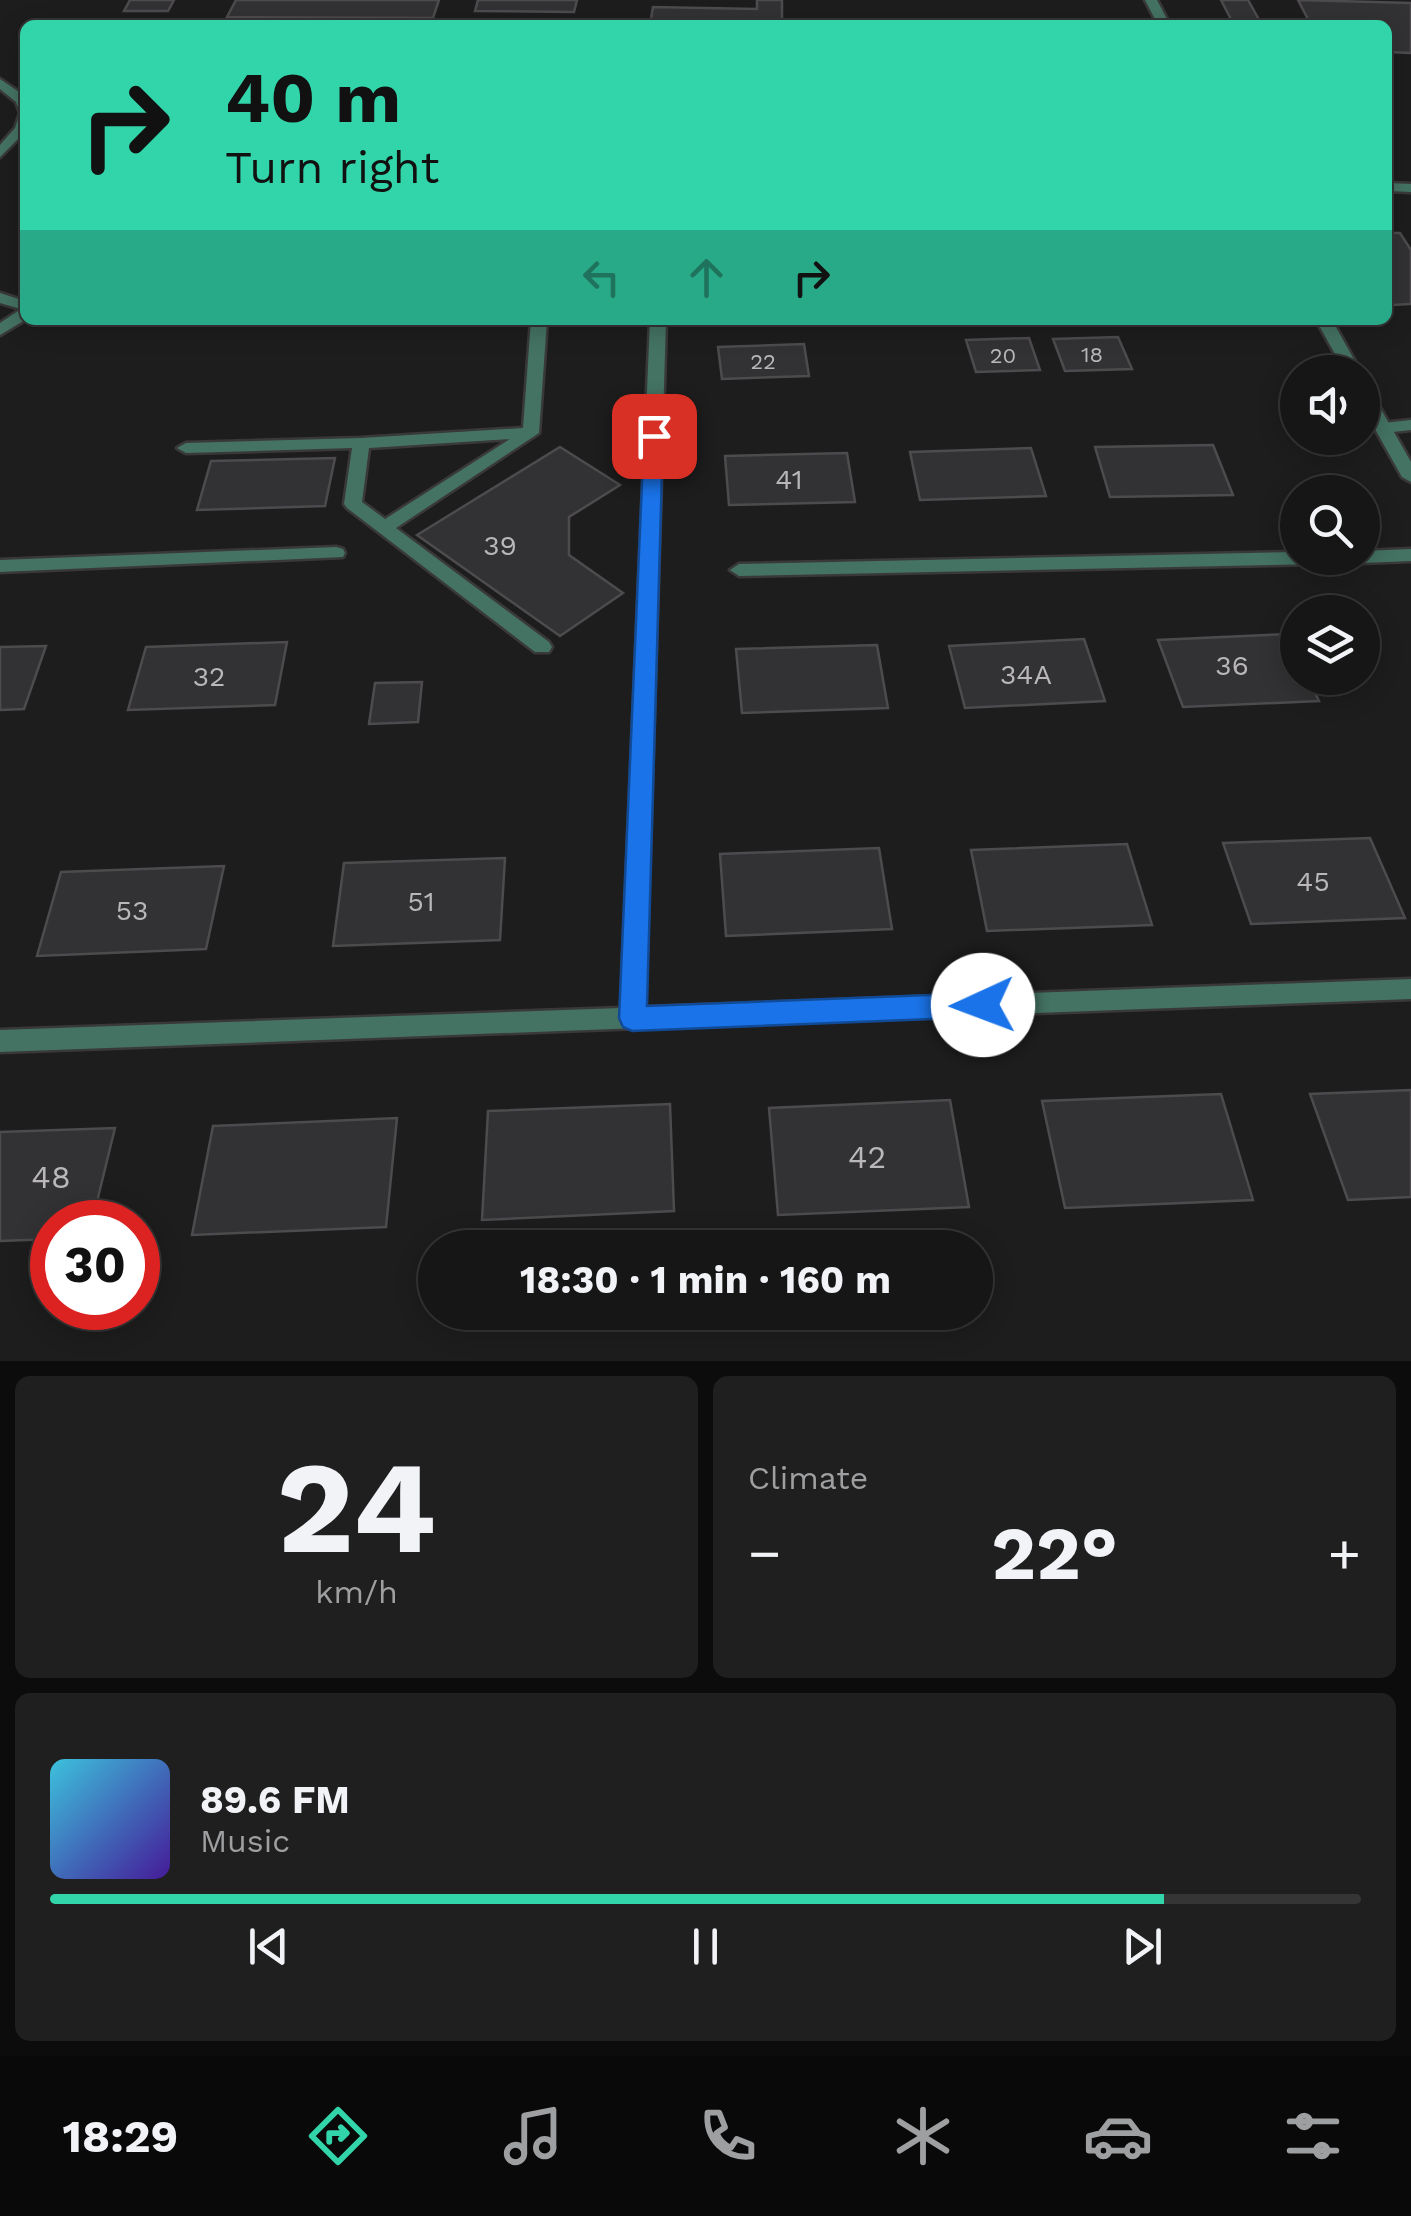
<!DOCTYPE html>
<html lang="en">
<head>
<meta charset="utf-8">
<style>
	body { margin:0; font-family:"Work Sans",sans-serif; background:#1f1f1f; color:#f1f3f6; height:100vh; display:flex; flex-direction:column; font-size:38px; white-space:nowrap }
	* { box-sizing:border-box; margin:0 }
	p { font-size:32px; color:#9e9fa1 }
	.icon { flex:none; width:55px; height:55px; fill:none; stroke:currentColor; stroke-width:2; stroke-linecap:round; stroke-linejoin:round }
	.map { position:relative; height:1361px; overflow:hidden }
	.drawer { display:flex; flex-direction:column; gap:15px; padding:15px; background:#0c0c0c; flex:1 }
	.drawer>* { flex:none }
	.hud { position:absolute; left:20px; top:20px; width:1372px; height:305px; border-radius:15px; box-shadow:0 5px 25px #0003,0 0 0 2px #353535; background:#32d4a9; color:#111; overflow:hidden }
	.controls { position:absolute; left:1280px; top:355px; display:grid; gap:20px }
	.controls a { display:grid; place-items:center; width:100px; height:100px; border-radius:50%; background:#161616; box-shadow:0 5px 25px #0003,0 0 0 2px #353535; font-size:50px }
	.speed { position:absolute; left:30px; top:1200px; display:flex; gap:20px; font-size:50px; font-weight:700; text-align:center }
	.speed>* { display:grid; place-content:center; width:130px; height:130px; border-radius:50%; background:#161616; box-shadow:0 5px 25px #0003,0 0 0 2px #353535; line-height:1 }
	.speed .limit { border:15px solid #d22; background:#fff; color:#111 }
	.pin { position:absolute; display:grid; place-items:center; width:85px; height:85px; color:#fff; margin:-42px; border-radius:20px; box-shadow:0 5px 15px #0006 }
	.me { position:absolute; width:110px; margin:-55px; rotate:268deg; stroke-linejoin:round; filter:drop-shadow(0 0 8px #0008) }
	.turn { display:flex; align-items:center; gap:35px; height:210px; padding:0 40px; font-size:45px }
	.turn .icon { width:130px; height:130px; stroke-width:2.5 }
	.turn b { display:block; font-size:70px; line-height:85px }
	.lanes { display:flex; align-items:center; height:95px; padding:0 40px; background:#0003; justify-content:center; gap:50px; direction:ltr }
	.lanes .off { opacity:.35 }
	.big { font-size:75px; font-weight:700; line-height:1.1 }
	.drawer .card { flex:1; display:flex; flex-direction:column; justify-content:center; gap:15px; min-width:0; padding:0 35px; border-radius:15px; background:#1f1f1f }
	.drawer .dial { align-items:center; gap:0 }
	.dial b { font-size:130px; line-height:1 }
	.song { display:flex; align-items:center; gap:30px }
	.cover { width:120px; height:120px; border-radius:15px; background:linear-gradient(135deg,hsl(190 70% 55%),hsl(260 70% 35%)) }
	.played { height:10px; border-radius:5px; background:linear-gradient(90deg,#32d4a9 85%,#353535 85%) }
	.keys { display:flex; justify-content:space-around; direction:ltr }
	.heat { display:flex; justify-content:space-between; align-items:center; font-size:55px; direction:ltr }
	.drawer .tiles { flex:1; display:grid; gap:15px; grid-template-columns:1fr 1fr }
	.card:last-child { grid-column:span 2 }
	.trip { position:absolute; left:418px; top:1230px; width:575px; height:100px; border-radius:50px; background:#161616; box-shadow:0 5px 25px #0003,0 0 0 2px #353535; font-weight:700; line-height:100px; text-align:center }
	.menu { display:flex; height:160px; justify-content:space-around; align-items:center; background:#090909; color:#9e9fa1 }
	.menu .icon { width:70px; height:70px }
	.menu .selected { color:#32d4a9 }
	.menu b { font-size:45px; color:#f1f3f6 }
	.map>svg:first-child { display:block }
	.building { fill:#323133; stroke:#4d4b4d; stroke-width:2.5 }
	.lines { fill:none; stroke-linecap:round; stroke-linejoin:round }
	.lane-casing { stroke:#3a393a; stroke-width:5 }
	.street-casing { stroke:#3a393a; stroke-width:5 }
	.lane { fill:#447363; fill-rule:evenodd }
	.street { fill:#447363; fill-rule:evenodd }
	.route { fill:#1a73e8; stroke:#114b97; stroke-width:2.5 }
	.labels { text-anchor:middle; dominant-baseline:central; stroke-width:10; stroke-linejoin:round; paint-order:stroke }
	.far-number-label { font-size:22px; fill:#b9b7b9 }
	.number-label { font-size:28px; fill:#b9b7b9 }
	.near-number-label { font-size:32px; fill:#b9b7b9 }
</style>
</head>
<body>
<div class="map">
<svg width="1411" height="1361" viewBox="0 0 1411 1361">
	<rect width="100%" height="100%" fill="#1e1d1e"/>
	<g class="building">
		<polygon points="130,0 174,0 168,11 124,11"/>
		<polygon points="236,0 439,0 433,18 227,17"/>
		<polygon points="478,0 577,0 574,12 475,11"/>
		<polygon points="757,0 782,0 782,21 651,19 653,7 757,9"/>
		<polygon points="1221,0 1248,0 1262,25 1234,25"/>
		<polygon points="1298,0 1411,3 1411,53 1388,52 1388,25 1311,25"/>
		<polygon points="1388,233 1400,233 1411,250 1411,304 1392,305 1388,296"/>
		<polygon points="1118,337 1132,369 1065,371 1053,339"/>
		<polygon points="1029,338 1040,370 976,372 966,340"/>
		<polygon points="804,344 809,376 722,379 718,347"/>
		<polygon points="1213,445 1233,495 1110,497 1095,447"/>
		<polygon points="560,447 620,485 569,517 569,555 623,593 560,636 417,535"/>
		<polygon points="1031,448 1046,496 920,500 910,452"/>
		<polygon points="847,453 855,502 729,505 725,456"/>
		<polygon points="335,458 325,506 197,510 211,461"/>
		<polygon points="1289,634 1298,653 1298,678 1308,678 1319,701 1183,707 1158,640"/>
		<polygon points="1084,639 1105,701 965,708 949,646"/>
		<polygon points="287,642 275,705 128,710 146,647"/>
		<polygon points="877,645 888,708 742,713 736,649"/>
		<polygon points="46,646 24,709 0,710 0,647"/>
		<polygon points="422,682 418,722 369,724 375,683"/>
		<polygon points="1370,838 1405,918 1251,924 1223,843"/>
		<polygon points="1127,844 1152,925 987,931 971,850"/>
		<polygon points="879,848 892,929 726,936 720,854"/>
		<polygon points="505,858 500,940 333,946 344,863"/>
		<polygon points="224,866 206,949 37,956 61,872"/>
		<polygon points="1411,1090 1411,1197 1348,1200 1310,1094"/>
		<polygon points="1221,1094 1253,1200 1065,1208 1042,1101"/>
		<polygon points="950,1100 969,1207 778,1215 769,1108"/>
		<polygon points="670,1104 674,1211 482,1220 488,1111"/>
		<polygon points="397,1118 386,1227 192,1235 213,1126"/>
		<polygon points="115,1128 92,1222 52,1222 52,1239 0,1241 0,1132"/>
	</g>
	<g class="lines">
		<defs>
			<g id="lane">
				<polygon points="1388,183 1411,184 1411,192 1388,191"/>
				<path d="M531,320h16l-8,113 -143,95 153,114 3,5 -3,5h-14l-188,-144 -3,-4 8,-56 -166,5 -9,-5 9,-5 175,-5 162,-10zM510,439l-125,80 -23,-17 7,-54z"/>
				<polygon points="1411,420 1411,430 1383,433 1375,428 1383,423"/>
				<polygon points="336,547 343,549 345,553 343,557 0,572 0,560"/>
			</g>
			<g id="street">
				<polygon points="1145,0 1157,0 1170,25 1158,25"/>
				<polygon points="0,79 25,96 25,132 0,157 0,145 15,128 20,113 16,102 0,89"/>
				<polygon points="0,293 25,301 25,320 0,335 0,323 21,309 0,303"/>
				<polygon points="650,320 666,320 645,1007 1411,979 1411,999 0,1052 0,1030 621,1008"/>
				<polygon points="1316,320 1332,320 1361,372 1345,372"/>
				<polygon points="1362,385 1370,390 1411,462 1411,482 1402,477 1362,406"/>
				<polygon points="1411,549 1411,561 1362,563 1353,558 1362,558 1362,551"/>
				<polygon points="1298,552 1298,558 1327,558 1318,564 739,576 730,570 739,564"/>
			</g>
		</defs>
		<use href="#lane" class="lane-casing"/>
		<use href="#street" class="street-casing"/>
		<use href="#lane" class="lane"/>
		<use href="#street" class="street"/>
	</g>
	<polygon class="route" points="654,431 663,436 647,1006 983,993 993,997 997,1005 993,1014 983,1017 632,1031 623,1027 619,1018 644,436"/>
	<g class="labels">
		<g class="far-number-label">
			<text x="1092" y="354">18</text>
			<text x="1003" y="355">20</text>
			<text x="763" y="361">22</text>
		</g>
		<g class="number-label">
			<text x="789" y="479">41</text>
			<text x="500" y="545">39</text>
			<text x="1232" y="665">36</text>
			<text x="1026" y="674">34A</text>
			<text x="209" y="676">32</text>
			<text x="1313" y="881">45</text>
			<text x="421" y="901">51</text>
			<text x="132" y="910">53</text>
		</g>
		<g class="near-number-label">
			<text x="867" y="1157">42</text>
			<text x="51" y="1177">48</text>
		</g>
	</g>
</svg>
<div class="controls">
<a><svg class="icon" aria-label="sound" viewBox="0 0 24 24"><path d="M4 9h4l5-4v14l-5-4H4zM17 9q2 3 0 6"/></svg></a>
<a><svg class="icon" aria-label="search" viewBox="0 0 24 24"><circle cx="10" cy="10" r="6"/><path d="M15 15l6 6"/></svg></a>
<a><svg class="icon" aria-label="layers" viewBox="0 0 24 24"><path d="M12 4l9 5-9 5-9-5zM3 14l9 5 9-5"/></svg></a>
</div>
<div class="speed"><div class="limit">30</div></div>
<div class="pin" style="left:654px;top:436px;background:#d93025"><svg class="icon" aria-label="arrive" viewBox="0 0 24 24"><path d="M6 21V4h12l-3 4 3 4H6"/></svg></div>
<svg class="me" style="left:983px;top:1005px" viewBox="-20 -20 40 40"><circle r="19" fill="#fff"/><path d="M0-13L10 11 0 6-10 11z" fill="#1a73e8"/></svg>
<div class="trip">18:30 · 1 min · 160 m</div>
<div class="hud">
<div class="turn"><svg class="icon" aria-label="right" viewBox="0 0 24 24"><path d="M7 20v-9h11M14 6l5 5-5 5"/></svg><div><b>40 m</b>Turn right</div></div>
<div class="lanes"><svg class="icon off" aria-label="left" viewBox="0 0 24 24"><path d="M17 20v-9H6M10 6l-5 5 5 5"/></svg><svg class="icon off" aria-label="ahead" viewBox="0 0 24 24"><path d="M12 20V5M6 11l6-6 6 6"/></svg><svg class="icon" aria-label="right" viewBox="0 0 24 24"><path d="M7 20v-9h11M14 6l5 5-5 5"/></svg></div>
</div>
</div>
<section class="drawer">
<div class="tiles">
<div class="card dial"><b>24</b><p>km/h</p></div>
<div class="card"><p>Climate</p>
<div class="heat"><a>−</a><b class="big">22°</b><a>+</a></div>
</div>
<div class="card">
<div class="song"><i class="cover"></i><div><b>89.6 FM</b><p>Music</p></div></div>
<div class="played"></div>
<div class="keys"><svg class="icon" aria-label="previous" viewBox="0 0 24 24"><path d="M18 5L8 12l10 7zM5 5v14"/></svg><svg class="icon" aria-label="pause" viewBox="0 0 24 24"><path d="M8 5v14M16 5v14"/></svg><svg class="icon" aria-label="next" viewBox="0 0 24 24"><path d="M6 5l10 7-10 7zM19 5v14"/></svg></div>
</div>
</div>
</section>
<nav class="menu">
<b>18:29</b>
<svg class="icon selected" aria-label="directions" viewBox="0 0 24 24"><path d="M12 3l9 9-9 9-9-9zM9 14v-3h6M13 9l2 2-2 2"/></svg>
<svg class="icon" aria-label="music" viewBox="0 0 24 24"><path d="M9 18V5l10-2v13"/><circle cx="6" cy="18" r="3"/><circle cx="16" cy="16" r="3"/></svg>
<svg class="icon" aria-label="phone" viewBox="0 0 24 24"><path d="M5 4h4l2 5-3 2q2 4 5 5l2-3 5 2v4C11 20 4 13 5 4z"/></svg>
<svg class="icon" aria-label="climate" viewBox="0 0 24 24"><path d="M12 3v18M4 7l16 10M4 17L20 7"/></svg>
<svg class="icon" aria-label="car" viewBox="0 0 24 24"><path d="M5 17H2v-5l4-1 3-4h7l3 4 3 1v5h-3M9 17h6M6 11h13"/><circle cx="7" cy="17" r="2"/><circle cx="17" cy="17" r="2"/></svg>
<svg class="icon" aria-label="filters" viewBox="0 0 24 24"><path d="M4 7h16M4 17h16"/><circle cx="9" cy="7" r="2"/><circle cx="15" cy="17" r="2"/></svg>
</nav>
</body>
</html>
